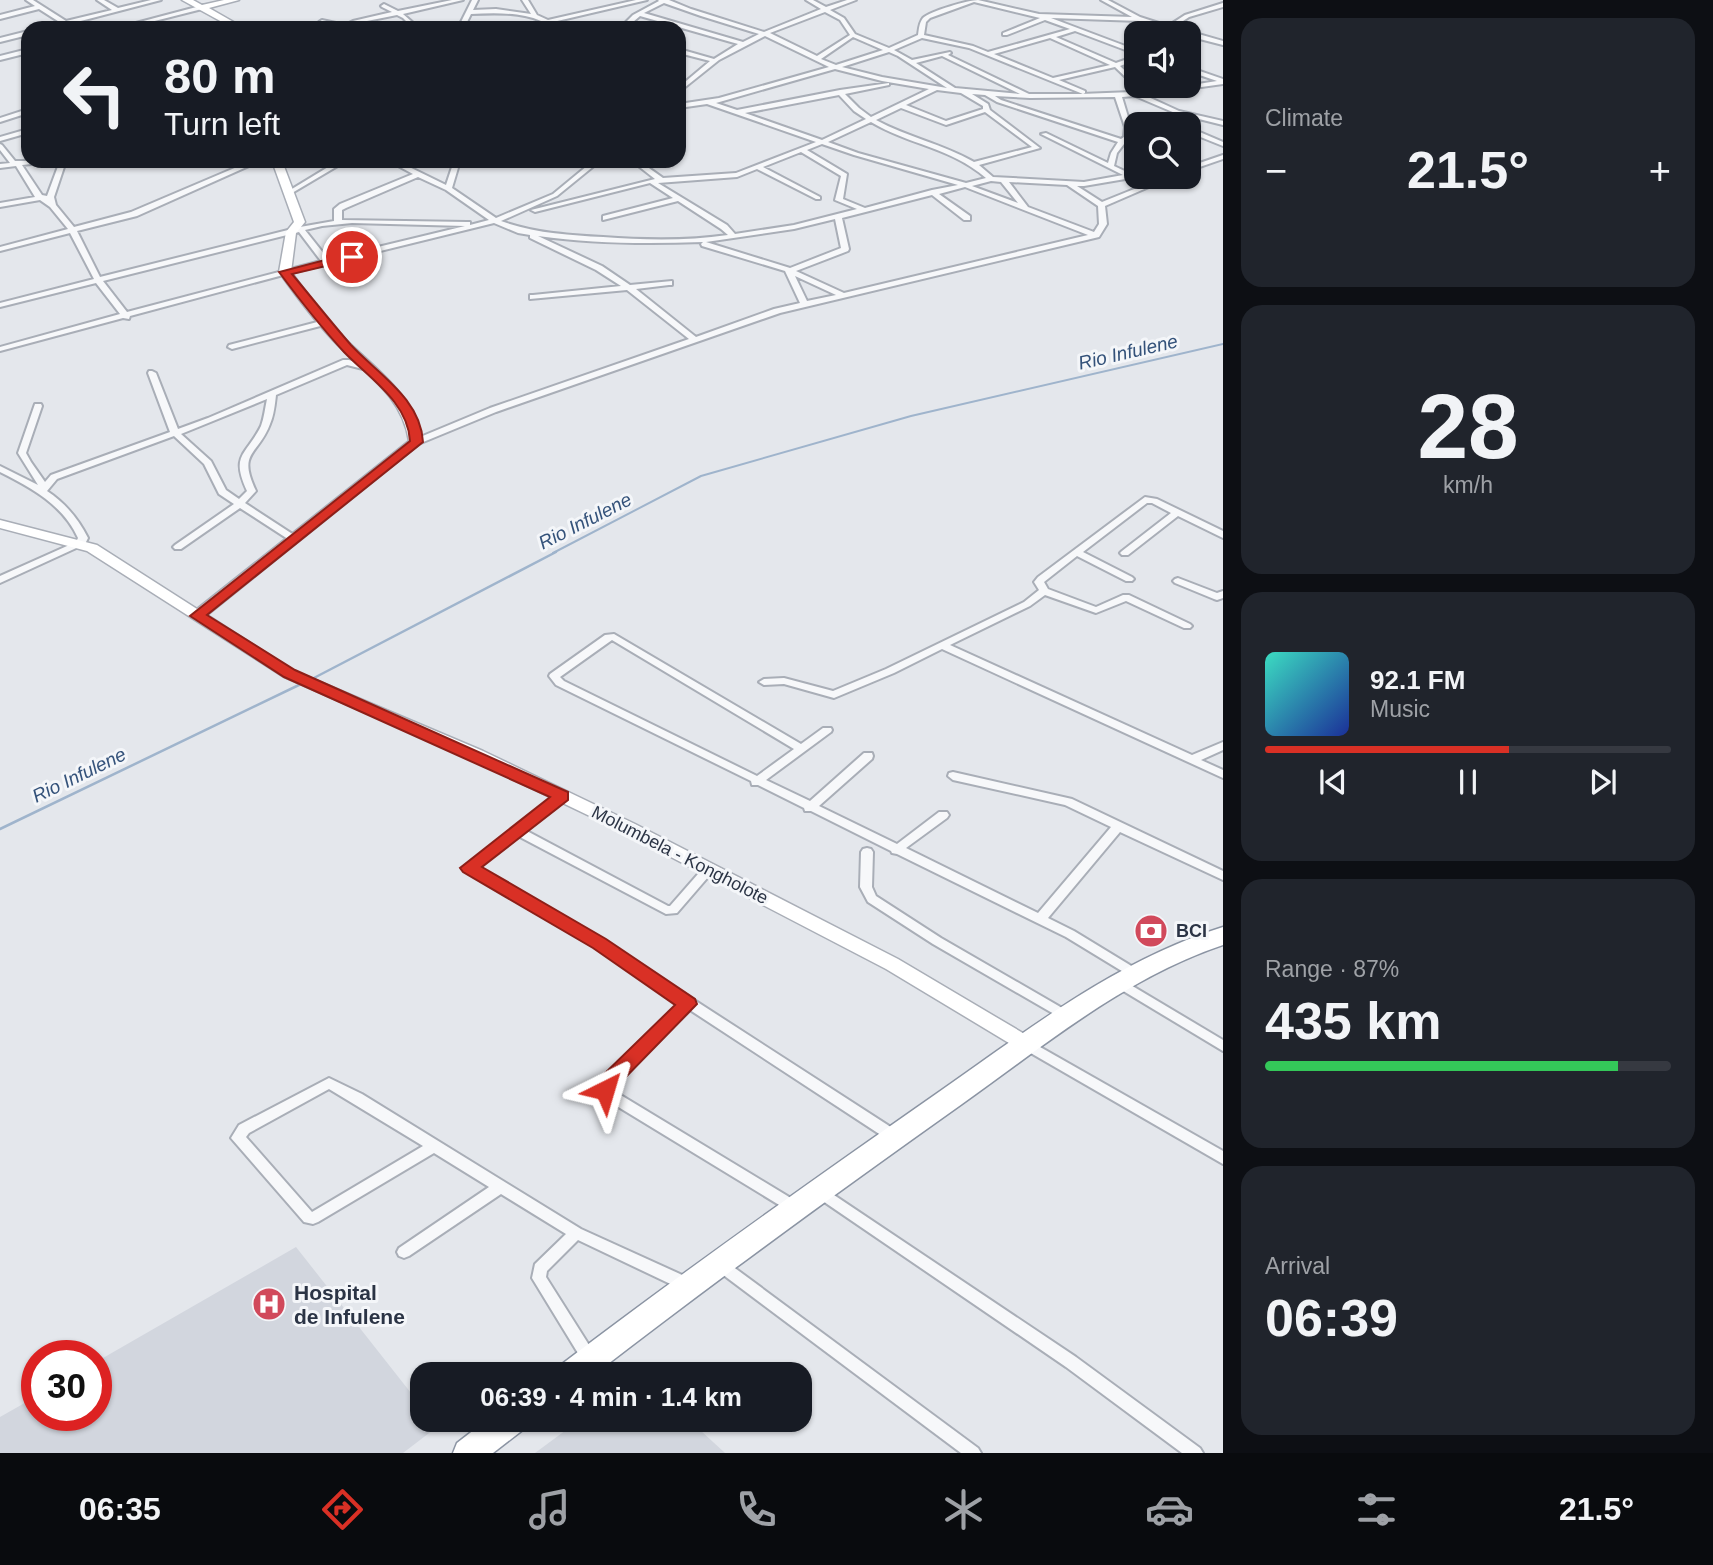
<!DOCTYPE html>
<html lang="en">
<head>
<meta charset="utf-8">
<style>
	body { margin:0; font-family:Arial,sans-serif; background:#20242c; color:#f1f3f6; height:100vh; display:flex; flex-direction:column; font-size:26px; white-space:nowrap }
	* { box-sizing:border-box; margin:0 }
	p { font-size:23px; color:#9ea1a6 }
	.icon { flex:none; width:38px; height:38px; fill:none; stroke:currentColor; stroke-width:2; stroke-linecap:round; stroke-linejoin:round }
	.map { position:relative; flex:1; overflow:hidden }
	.side { display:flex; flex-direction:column; gap:18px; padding:18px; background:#0d0f14; width:490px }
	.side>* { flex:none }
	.guide { position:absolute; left:21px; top:21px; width:665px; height:147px; border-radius:21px; box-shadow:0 2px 5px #0004; background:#171b24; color:#f1f3f6; overflow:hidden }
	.tools { position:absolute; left:1124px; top:21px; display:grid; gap:14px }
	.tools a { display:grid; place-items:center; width:77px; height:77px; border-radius:14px; background:#171b24; box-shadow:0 2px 5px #0004; font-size:35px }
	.speed { position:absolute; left:21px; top:1340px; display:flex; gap:14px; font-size:35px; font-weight:700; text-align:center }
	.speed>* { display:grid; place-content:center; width:91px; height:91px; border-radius:50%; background:#171b24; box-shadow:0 2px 5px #0004; line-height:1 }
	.speed .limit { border:10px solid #d22; background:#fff; color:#111 }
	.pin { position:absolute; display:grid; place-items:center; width:60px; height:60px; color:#fff; margin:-30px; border:4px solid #fff; border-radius:50%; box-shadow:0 2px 7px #0007 }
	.me { position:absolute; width:77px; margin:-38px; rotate:40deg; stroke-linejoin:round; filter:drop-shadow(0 0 5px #0008) }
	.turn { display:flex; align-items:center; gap:24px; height:147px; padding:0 28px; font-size:32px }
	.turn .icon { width:91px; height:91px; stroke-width:2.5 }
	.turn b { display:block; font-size:49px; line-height:60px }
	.big { font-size:52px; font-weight:600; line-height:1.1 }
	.side .tile { flex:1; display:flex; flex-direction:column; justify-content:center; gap:10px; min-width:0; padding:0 24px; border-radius:21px; background:#20242c }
	.side .dial { align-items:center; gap:0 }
	.dial b { font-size:91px; line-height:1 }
	.song { display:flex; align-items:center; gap:21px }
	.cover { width:84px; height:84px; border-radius:10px; background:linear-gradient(135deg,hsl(170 70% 55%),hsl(230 70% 35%)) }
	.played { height:7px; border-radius:4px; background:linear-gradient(90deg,#d93025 60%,#363941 60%) }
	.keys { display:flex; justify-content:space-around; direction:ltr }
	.heat { display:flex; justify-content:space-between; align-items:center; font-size:38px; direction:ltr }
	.charge { height:10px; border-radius:5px; background:linear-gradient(90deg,#34c759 87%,#363941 0) }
	.trip { position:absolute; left:410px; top:1362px; width:402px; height:70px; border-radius:21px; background:#171b24; box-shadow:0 2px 5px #0004; font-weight:600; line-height:70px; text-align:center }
	.tabs { display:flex; height:112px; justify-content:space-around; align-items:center; background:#090b0e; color:#9ea1a6 }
	.tabs .icon { width:49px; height:49px }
	.tabs .active { color:#d93025 }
	.tabs b { font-size:32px; color:#f1f3f6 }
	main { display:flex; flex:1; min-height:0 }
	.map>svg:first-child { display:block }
	.built { fill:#d2d6de }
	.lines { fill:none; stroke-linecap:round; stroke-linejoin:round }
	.stream-far1 { stroke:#9fb4cc; stroke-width:2 }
	.stream { stroke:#9fb4cc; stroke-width:2.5 }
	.street-casing { stroke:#a9aeb7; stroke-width:4 }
	.secondary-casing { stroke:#a9aeb7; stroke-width:3 }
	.highway-casing { stroke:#8b94a3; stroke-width:3 }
	.street { fill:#f7f8fa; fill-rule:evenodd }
	.secondary { fill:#fff; fill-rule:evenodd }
	.highway { fill:#fff; fill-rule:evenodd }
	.route { fill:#d93025; stroke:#8d1f18; stroke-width:2 }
	.labels { text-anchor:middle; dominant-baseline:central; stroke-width:6; stroke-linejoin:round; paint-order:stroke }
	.street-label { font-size:18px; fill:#2b3445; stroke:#f4f6f9 }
	.poi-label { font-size:18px; font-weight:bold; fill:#2b3445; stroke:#f4f6f9; text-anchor:start }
	.water-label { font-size:19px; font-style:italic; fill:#34527a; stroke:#f4f6f9 }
	.near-poi-label { font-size:21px; font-weight:bold; fill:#2b3445; stroke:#f4f6f9; text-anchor:start }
</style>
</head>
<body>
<main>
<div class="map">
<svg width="1223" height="1453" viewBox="0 0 1223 1453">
	<rect width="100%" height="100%" fill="#e4e7ec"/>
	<g class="built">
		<polygon points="296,1247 422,1407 422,1419 431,1419 437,1427 403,1453 0,1453 0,1417 37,1396 37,1416 96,1416 96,1362"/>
		<polygon points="581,1419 688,1419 725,1453 535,1453"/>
	</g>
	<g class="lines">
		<polyline class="stream-far1" points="553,553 701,476 911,416 1223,344"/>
		<g class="stream">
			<polyline points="310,680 556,552"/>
			<polyline points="0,829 301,684"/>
		</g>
		<defs>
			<g id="street">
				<polygon points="26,0 33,0 66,21 112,10 97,0 104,0 118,8 151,0 161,0 54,28 44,28 61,23 39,9 0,19 0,15 35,6"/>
				<polygon points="452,0 463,0 403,14 419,28 413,28 403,18 397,15 357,23 351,27 353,28 341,28 319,22 322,20 345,25 353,21 392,12 382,7 381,6 384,4 398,11"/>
				<path d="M472,0h6l-5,10 23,-1 35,5 -9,-14h6l9,15 11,5 88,-20h11l-94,22 11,6c-7,0 -11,-4 -18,-4 -5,-1 -21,4 -30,4l25,-7c-20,-9 -47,-8 -70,-7l-7,14h-6z"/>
				<path d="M658,0h11l22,9 73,23 57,-23 -15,-9h7l13,7 21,-7h9l-26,10 14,8 11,16 34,14 29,-13c1,-6 1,-12 5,-17 7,-7 46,-18 55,-18l61,14 93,3 -31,-17h7l32,17 28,9 17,-11 38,-12v4l-34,10 -15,10 49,14v4l-35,-9v-3h-7l-41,-12 -89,-3 85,32v4l-61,-23 -19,6 60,26 20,-7v4l-16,6 16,15v5h3l-3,1 -21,-20 -56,13 26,11v2l-2,1 -114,-46 -47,-10 -28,12 18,10 38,-8 1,1 -3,2 81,39h52l51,-2 47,-5 38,-6 -29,-10v-4l35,12v5l-79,11 35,16 44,10v4l-48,-12 -40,-17 -13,1 9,30 -1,10 6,5v6l-12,-4 -7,9 -3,13 17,8 5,-1v4h1l-53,9h-7l25,16 62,-25h8l-67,29 2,18 -8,13 -319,76 -284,99 -80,33 -3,-1v-4l77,-32 199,-69 -62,-49 -97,9v-4h3l88,-9 -25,-16 -66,-32v-3l-12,-2 -24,-10 -207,51 -157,42 -1,3 -6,-1 -123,33v-4l120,-33 -24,-31 -96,24v-4l94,-24 -24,-46 -70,18v-4l68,-18 -18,-22 -10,-7 -40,7v-4l35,-6 -19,-31 -16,2v-4l10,-1 -10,-13v-6l2,1 13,16h29l-3,2 -19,2 20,30 5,1 13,-35h6l-12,36 2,8 18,22 57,-15 120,-51h9l-123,55 -60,15 23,46 200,-50 34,-6v-12l6,-5 73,-30 -24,-13h8l49,24 8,-24h6l-8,27 44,30 57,-24 40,-33h7l-43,35 -56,25c33,12 67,14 102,16 41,3 83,4 125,-2l-7,-6 -43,-28 -75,19v-4l70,-18 -23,-15 -115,29 -4,-2 124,-31 -23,-18h7l24,17 73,-5 80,-31 -109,-38 -28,4v-4l40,-6 110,-31 -64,-31 -46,24 -40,32v-5l31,-26 -31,-8v-4l35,10 24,-15 -98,-28 -14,12h-6l13,-13 26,-14zM974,2l66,16 -37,15v2h4l38,-15 25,9 -82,23 -15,-6 -49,-11 2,-13 4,-4zM664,3l37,13 58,18 -16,8 -99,-29zM825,12l15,8 10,15 -33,21 -47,-23zM853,37l30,13 -47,15 -15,-6zM1050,38l60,27 -57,13 -59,-24zM889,52l9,4 49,32 -65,-11 -40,-10zM942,56l78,38 -65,-6 -39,-25zM835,69l47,12 47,8 -58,28 -12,-9 -14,-14 44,-9v-2l-49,7 -103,20 -21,-7zM937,90l24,3 22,13v3l-37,12 -40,-16zM972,94l13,1 12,7 121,40 -7,11 -3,10 -62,-30 -5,1 82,41 -39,7 -91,-5 -14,-12 61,-17 -50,-38 -2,-6zM839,95l15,16 12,8 -44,21 -77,-27zM995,96l35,2 85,-1 10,30 -1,10 -3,2 -120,-39zM901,108l45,17 39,-13 47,35 -58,15c-31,-18 -67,-25 -98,-42zM871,122c38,23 79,25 115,56l-20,5 -108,-30 -30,-11zM822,144l32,11 104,30 -26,5 -67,18 -22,-9 4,-25 -40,-24zM801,152l40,24 -6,24 22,9 -63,16 -59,9 -8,-9 -69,-42 79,-6 20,-8 59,30h4v-2l-57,-30zM418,177l28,13 43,30 -19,5v-3h-3l-125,-2v-10l4,-2zM991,181l10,1 17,21 -46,-17zM1009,182l58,3 31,21 1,18 -5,8 -66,-25zM965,187l123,48 -244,58 -48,-22 52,-20 1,-2 -7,-31 90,-23 32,25h6v-4l-31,-22zM835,219l6,29 -51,20 -84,-26 88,-13zM352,223l113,3 -137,33 -23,-29 17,-4zM299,232l22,29 -194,51 -24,-31zM538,236c55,8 110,8 165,6l-2,2 1,2 83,25 15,32 -26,6 -78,28 -60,-48 33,-4h3v-4l-42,4 -28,-19zM795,276l41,19 -29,6z"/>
				<polygon points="204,5 206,6 206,8 127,28 117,28"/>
				<polygon points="28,31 28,35 0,42 0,38"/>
				<polygon points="28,49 28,53 0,60 0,56"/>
				<polygon points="28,109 28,113 0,122 0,118"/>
				<polygon points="1188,127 1223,142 1223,146 1188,132"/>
				<polygon points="28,129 28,133 0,141 0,137"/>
				<polygon points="1223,155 1223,159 1188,171 1188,167"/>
				<polygon points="338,161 346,161 292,193 287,192"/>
				<polygon points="325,320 329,322 328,324 232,349 228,347 229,345"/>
				<path d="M343,360h6l22,8 -4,2 -20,-5 -71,30c-1,9 -2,20 -6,29 -12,32 -33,27 -14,67l-11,12 52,34 2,2 -2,2h-6l-51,-33 -59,41h-6l-2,-2 2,-2 59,-41 -15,-10 -15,-30 -30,-28 -117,43 -10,12c18,12 31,27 41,47l-3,6 -85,39v-7l76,-34 2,-4c-15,-33 -46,-50 -78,-66v-6l38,19 -20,-32 17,-49h6l1,2 -16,47 5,9 14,20 6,-7 119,-43 -22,-59 1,-2h3l4,2 22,56 30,-11zM267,399c-2,9 -3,19 -6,27 -15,30 -31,28 -14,65l-8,8 -13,-9 -15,-29 -30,-27z"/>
				<polygon points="1145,497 1157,499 1223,531 1223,538 1178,516 1128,555 1122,555 1120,553 1122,551 1171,513 1152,503 1147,503 1083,552 1132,577 1134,579 1132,581 1126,581 1077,556 1044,582 1048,589 1096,607 1123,595 1129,595 1190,624 1192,626 1190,628 1184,628 1126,601 1096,613 1045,595 1030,606 950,645 1192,755 1223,742 1223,750 1201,760 1223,770 1223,778 942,649 894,673 834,698 784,684 764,685 759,682 764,679 784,678 833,691 886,669 1024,602 1039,590 1034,582 1038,577"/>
				<polygon points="1178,578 1217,593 1223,591 1223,598 1217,600 1214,599 1175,583 1173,581 1175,579"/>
				<path d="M614,634l187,110 22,-16h8l1,2 -1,2 -65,48 44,21 54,-48h8l1,3 -1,3 -53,47 78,38 42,-32h8l2,3 -2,3 -41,30 132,65 73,-86 -46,-22 -112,-25 -5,-4 1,-3 4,-1 119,27 151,72v9l-103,-48 -72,86 26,13 64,39 2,3 -2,3 -4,2 -4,-2 -64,-39 -169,-83 -5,-1 -1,-2 -80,-40h-6l-1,-3 -46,-23h-6l-1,-4 -195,-96 -7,-9 1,-2 55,-39zM612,640l182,109 -37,27 -193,-95 -4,-4z"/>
				<polygon points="562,792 567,796 566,799 525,830 668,906 670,906 705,866 713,866 715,869 677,913 666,914 518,836 477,868 603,941 900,1133 902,1137 900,1141 895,1143 890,1141 690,1010 614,1084 614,1091 799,1203 801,1207 799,1211 794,1213 789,1211 602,1097 601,1093 603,1078 681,1003 595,947 465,871 463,868 558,793"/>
				<polygon points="867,848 871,849 873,852 872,887 876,896 941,938 1069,1012 1071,1015 1069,1018 1065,1020 1061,1018 933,944 868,902 860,887 861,852 863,849"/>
				<polygon points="1119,978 1223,1040 1223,1051 1115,986 1113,983 1115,980"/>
				<polygon points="1026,1039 1223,1151 1223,1164 1022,1048 1020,1044 1022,1040"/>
				<path d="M329,1078l33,16 219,135 110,50 2,5 -2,5 -5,1 -5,-1 -103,-49 -31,31 -1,6 48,76 2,5 -2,5 -5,2 -5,-2 -52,-85 3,-14 31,-30 -65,-40 -92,62 -5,2 -5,-2 -2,-4 2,-4 90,-61 -55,-34 -116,69 -5,2 -9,-2 -73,-84 8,-13zM329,1089l94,57 -111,66 -66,-75 3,-4z"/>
				<polygon points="819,1185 1076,1357 1200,1448 1203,1453 1182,1453 1066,1367 814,1195 812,1191 814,1187"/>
				<polygon points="719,1258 724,1260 978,1448 981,1453 961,1453 714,1268 712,1264 714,1260"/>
			</g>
			<g id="secondary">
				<polygon points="182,0 193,0 202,5 224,0 239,0 209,8 244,28 233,28"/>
				<path d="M272,161h10l23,61 -9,11 -5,39c16,22 32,44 51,64 33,33 72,57 80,106l-215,173 87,56 189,80 152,73 263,135 135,80 2,5 -2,5 -7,3 -7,-3 -133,-80 -263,-137 -152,-73 -187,-82 -197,-126 -87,-23v-8l97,25 100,64 212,-168c-7,-47 -46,-69 -76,-101 -20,-21 -37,-44 -54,-68l7,-40 8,-10z"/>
			</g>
			<g id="highway">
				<path d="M1223,927v18c-98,33 -178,100 -261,159 -124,88 -247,177 -367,270h-38l5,-10c122,-93 248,-182 374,-270 92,-64 179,-133 287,-167z"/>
				<polygon points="488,1419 528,1419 524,1429 493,1453 453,1453 457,1443"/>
			</g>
		</defs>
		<use href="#street" class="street-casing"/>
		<use href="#secondary" class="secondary-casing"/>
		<use href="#highway" class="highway-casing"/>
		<use href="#street" class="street"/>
		<use href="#secondary" class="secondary"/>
		<use href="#highway" class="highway"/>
	</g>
	<path class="route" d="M352,253l5,4 -1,2 -64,15c20,24 39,48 59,71 27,29 70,54 72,97l-216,173 88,55 273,122v8l-86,67 124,72 89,60 2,5 -81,83 -4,8h-14l-3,-5 7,-14 73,-71 -82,-57 -130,-76 -3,-4 90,-71 -266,-120 -94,-61 220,-175c-2,-39 -41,-63 -66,-89 -23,-25 -45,-53 -65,-80z"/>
	<defs>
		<symbol id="bank-disc" viewBox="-11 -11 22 22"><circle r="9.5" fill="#d1495b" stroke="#f4f6f9"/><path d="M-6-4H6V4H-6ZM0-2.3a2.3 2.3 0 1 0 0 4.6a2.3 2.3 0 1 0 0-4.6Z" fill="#fff"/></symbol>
		<symbol id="hospital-disc" viewBox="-11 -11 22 22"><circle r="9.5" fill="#d1495b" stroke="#f4f6f9"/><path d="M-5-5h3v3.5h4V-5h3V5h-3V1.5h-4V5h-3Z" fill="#fff"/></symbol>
	</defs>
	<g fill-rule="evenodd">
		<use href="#bank-disc" x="1132" y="912" width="38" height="38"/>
		<use href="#hospital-disc" x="250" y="1285" width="38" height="38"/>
	</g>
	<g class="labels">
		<g class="street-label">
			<text transform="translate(680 855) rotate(27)">Molumbela - Kongholote</text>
		</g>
		<g class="poi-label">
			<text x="1176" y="931">BCI</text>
		</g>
		<g class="water-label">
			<text transform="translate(1128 352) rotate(-13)">Rio Infulene</text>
			<text transform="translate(585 521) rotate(-27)">Rio Infulene</text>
			<text transform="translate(79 775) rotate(-26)">Rio Infulene</text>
		</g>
		<g class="near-poi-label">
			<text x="294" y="1292">Hospital<tspan x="294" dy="24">de Infulene</tspan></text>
		</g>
	</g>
</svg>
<div class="tools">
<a><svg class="icon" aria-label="sound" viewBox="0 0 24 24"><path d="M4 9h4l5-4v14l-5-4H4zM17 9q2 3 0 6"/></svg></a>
<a><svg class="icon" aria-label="search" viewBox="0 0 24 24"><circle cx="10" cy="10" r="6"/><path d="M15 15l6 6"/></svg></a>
</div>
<div class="speed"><div class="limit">30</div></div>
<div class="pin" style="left:352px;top:257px;background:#d93025"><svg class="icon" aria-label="arrive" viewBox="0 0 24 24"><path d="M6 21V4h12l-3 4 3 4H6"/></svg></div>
<svg class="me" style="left:605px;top:1090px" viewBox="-20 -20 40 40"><path d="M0-17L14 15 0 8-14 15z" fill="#d93025" stroke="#fff" stroke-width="4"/></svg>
<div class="trip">06:39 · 4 min · 1.4 km</div>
<div class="guide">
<div class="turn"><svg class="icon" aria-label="left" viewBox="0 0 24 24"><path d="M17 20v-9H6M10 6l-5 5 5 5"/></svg><div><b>80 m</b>Turn left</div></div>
</div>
</div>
<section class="side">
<div class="tile"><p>Climate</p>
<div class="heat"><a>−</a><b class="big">21.5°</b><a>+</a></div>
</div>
<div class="tile dial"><b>28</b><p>km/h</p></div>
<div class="tile">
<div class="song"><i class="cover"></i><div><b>92.1 FM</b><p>Music</p></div></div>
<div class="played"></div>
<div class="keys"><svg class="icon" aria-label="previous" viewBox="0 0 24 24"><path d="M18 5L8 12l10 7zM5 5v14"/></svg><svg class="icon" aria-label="pause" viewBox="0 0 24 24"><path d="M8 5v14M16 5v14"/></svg><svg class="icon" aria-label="next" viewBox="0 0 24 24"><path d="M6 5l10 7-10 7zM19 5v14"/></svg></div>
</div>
<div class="tile"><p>Range · 87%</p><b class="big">435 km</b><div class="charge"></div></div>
<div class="tile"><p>Arrival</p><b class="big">06:39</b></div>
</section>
</main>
<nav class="tabs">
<b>06:35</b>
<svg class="icon active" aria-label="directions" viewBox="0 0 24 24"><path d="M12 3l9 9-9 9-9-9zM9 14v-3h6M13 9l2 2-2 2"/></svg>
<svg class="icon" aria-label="music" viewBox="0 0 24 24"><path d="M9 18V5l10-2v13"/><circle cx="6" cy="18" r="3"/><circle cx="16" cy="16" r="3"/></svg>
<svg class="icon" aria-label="phone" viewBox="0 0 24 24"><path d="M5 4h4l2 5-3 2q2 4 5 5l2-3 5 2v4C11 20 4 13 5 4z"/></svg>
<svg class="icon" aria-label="climate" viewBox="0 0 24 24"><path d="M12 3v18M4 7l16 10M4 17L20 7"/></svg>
<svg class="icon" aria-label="car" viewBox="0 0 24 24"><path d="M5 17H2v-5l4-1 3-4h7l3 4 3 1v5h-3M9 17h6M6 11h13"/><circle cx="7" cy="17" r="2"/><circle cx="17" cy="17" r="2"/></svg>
<svg class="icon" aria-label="filters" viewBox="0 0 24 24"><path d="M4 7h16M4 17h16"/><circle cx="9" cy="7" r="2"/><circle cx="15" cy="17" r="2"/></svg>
<b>21.5°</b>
</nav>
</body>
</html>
